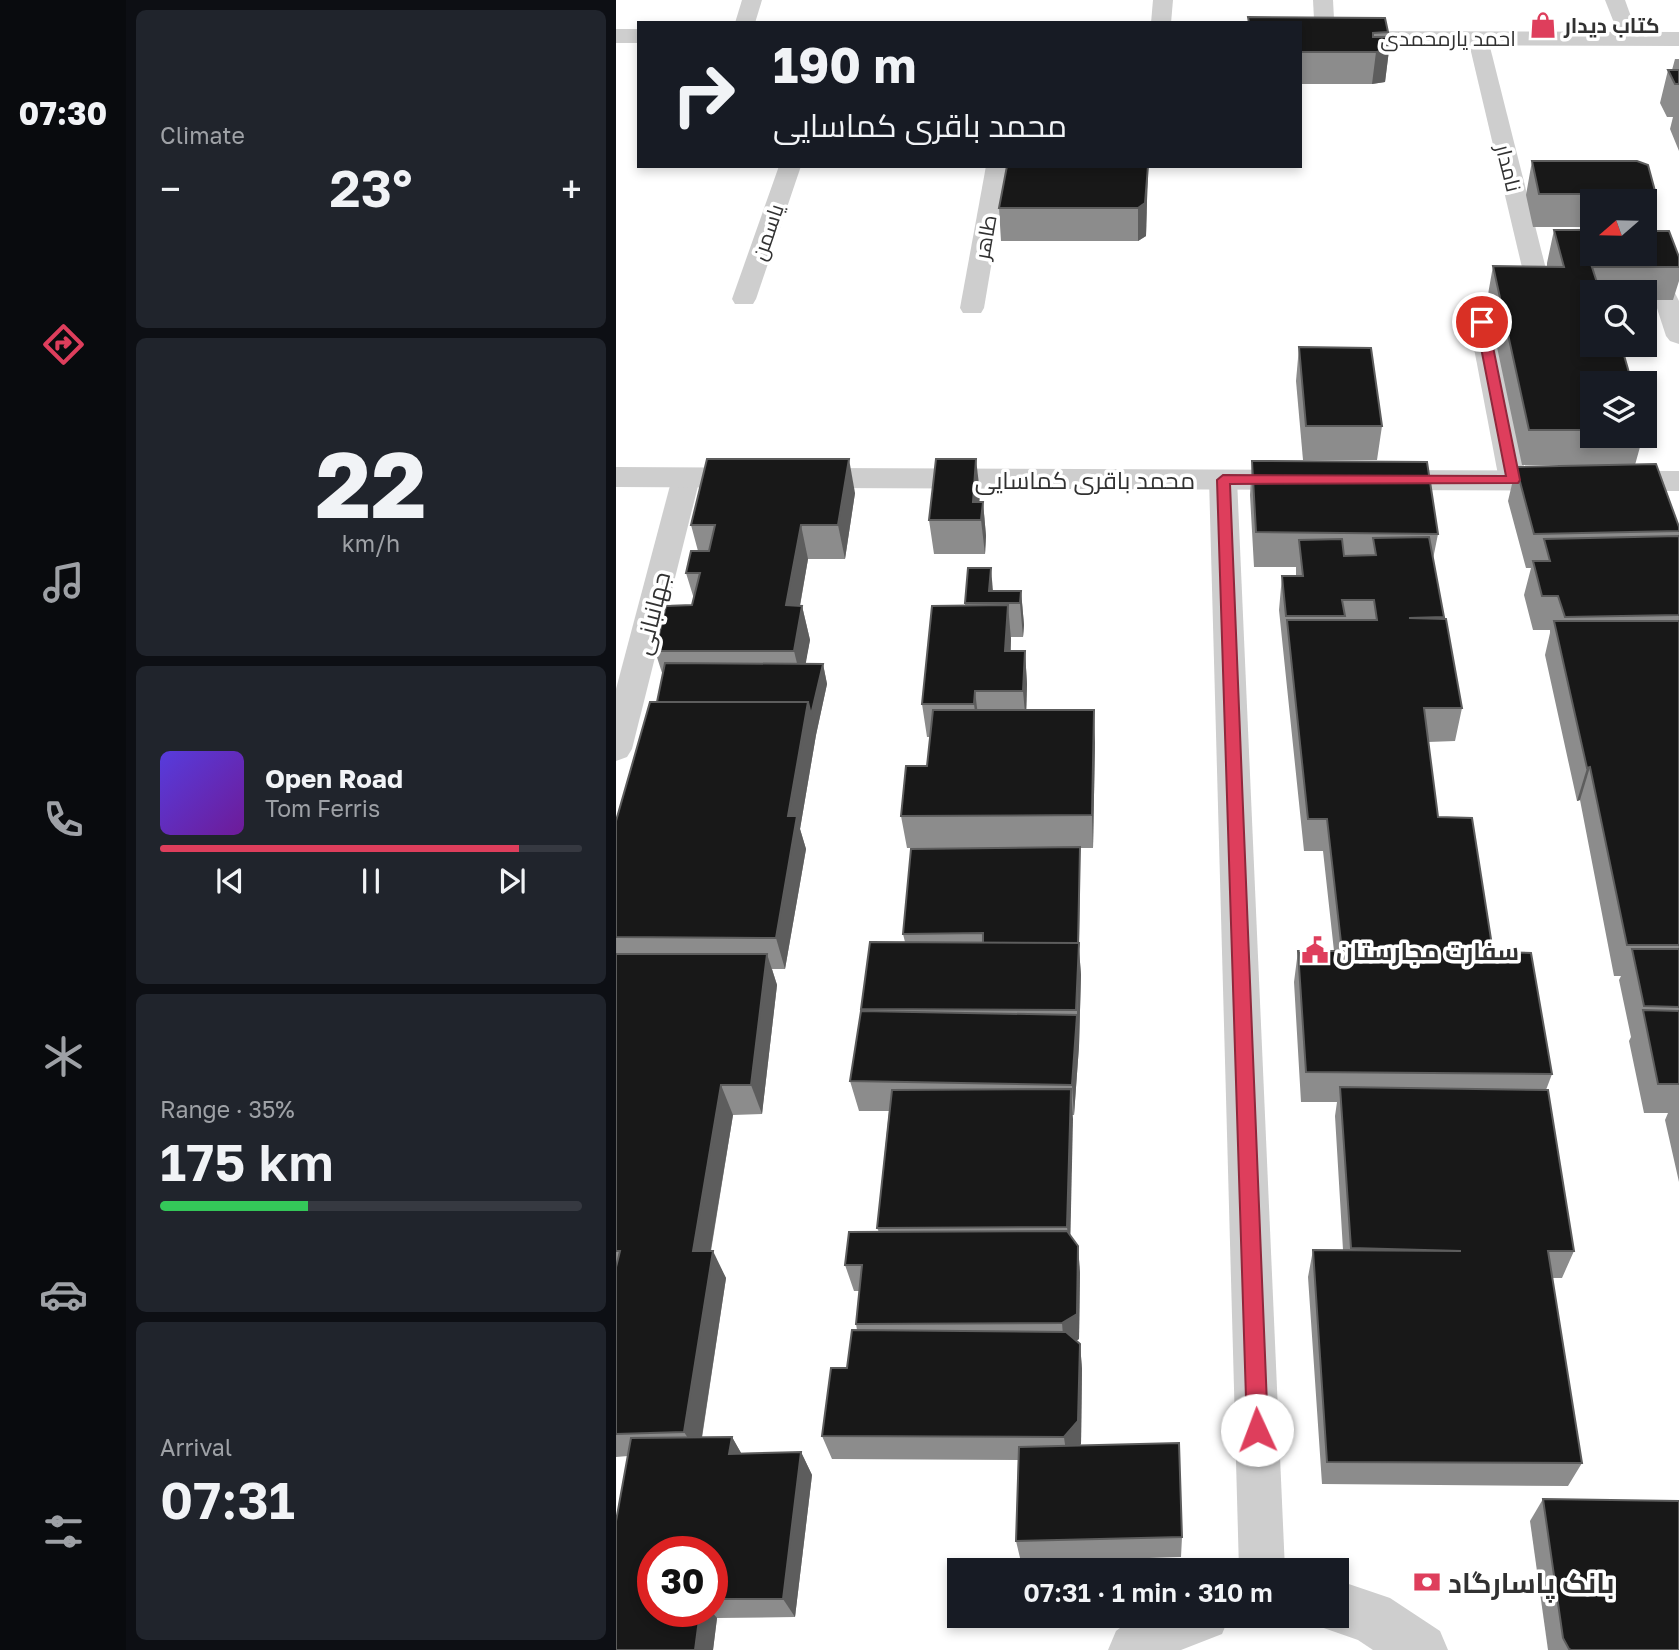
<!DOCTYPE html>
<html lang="en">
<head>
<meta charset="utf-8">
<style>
	body { margin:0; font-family:"Golos Text",Cairo,sans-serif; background:#20242c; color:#f1f3f6; height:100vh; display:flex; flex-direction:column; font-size:26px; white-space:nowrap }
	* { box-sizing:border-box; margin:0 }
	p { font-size:23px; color:#9ea1a6 }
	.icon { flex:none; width:38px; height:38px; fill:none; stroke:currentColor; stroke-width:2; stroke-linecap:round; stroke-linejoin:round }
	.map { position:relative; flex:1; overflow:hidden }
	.panel { display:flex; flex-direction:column; gap:10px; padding:10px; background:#0d0f14; width:490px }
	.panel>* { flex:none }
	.guide { position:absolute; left:21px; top:21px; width:665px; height:147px; border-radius:0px; box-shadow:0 4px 10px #0003; background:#171b24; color:#f1f3f6; overflow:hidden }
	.needle { width:46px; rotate:250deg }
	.controls { position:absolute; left:964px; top:189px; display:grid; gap:14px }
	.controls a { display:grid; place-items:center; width:77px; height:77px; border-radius:0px; background:#171b24; box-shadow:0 4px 10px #0003; font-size:35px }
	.speed { position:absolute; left:21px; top:1536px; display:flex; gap:14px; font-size:35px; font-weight:700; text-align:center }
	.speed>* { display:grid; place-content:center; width:91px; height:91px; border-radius:50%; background:#171b24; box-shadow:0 4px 10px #0003; line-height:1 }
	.speed .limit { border:10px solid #d22; background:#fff; color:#111 }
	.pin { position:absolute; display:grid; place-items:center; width:60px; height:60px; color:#fff; margin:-30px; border:4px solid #fff; border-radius:50%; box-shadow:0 2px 7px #0007 }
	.me { position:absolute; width:77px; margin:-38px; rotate:358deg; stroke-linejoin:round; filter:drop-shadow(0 0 5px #0008) }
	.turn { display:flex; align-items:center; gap:24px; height:147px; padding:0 21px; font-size:32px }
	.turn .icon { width:91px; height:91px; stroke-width:2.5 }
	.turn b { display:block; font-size:49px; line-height:60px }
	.big { font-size:52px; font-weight:600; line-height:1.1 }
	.panel .tile { flex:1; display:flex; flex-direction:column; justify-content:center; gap:10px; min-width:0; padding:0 24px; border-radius:10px; background:#20242c }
	.panel .dial { align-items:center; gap:0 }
	.dial b { font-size:91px; line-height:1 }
	.song { display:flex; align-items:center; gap:21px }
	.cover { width:84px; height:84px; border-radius:10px; background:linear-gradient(135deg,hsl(250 70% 55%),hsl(280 70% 35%)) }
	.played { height:7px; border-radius:4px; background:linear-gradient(90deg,#de3e5c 85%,#363941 85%) }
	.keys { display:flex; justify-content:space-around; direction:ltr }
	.heat { display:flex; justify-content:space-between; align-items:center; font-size:38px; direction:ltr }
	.charge { height:10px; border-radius:5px; background:linear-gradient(90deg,#34c759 35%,#363941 0) }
	.trip { position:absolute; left:331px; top:1558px; width:402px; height:70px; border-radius:0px; background:#171b24; box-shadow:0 4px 10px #0003; font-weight:600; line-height:70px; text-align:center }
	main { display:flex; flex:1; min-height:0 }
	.dock { display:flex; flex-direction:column; width:126px; justify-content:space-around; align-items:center; background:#090b0e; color:#9ea1a6 }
	.dock .icon { width:49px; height:49px }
	.dock .on { color:#de3e5c }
	.dock b { font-size:32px; color:#f1f3f6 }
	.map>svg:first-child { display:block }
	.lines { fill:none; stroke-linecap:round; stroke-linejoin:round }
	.minor { fill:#cecece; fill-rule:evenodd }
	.tertiary { fill:#cecece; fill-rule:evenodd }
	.wall { fill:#8c8c8c; fill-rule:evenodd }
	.shaded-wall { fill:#5d5d5d }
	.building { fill:#181818; stroke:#5d5d5d; stroke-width:2 }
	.route { fill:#de3e5c; stroke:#90283c; stroke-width:2 }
	.labels { text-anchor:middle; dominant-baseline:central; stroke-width:7; stroke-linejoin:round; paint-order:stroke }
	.far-poi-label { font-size:21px; font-weight:bold; fill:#313131; stroke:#fff; text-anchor:start }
	.far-street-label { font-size:21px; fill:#313131; stroke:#fff }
	.street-label { font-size:24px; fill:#313131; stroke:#fff }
	.poi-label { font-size:24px; font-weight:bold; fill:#313131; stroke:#fff; text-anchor:start }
	.near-poi-label { font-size:28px; font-weight:bold; fill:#313131; stroke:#fff; text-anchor:start }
</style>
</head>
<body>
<main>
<nav class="dock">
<b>07:30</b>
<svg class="icon on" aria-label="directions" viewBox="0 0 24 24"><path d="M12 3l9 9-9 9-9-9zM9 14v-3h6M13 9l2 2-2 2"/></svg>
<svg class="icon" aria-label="music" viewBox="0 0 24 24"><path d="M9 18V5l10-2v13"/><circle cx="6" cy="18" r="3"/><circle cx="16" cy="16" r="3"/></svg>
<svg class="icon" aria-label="phone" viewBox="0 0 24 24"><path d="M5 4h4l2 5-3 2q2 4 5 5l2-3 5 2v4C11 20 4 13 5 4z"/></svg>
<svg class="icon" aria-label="climate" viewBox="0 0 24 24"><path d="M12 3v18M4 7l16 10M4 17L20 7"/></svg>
<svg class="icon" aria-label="car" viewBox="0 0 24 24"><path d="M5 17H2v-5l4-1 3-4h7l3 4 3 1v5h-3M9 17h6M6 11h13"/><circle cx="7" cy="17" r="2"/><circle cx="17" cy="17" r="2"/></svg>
<svg class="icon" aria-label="filters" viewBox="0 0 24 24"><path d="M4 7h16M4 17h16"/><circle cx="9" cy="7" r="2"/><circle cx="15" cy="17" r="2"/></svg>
</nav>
<section class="panel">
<div class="tile"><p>Climate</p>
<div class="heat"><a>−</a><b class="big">23°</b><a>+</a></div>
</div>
<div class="tile dial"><b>22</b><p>km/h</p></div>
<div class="tile">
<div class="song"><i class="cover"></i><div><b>Open Road</b><p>Tom Ferris</p></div></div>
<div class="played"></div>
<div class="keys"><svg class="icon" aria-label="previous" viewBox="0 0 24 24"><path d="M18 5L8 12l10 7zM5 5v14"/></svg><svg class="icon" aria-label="pause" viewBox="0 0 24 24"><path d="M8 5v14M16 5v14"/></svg><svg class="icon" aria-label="next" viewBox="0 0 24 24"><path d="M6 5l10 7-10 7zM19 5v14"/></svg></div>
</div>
<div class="tile"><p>Range · 35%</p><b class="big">175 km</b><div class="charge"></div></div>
<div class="tile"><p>Arrival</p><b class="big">07:31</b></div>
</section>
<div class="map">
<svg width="1063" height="1650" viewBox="0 0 1063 1650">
	<rect width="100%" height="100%" fill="#fff"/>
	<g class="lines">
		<g class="minor">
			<polygon points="126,0 146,0 139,23 119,23"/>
			<polygon points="537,0 557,0 555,23 535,23"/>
			<polygon points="697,0 717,0 719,38 716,42 702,42 699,38"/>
			<polygon points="989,0 1009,0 1023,39 1020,43 1006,43"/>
			<polygon points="862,33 872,39 937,297 934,302 916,302 913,297 852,39"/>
			<polygon points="163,166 185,166 140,299 137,304 119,304 116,299"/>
			<polygon points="370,166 392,166 368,308 365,313 347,313 344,308"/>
			<polygon points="1049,289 1058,291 1063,301 1063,344 1054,341 1050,336 1037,296 1040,291"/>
			<polygon points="866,314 875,317 879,322 911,480 907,486 897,489 887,486 883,480 853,322 857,317"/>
			<polygon points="70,469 80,472 84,478 16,749 11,757 0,761 0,689 56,478 60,472"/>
			<polygon points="607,470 617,473 621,479 669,1570 623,1570 593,479 597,473"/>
		</g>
		<g class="tertiary">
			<rect x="0" y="29" width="23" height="14"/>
			<polygon points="684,31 1063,32 1063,46 684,45"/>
			<polygon points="0,467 687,470 698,473 703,480 698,487 687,490 0,487"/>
			<polygon points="762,470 1063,471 1063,491 762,490 751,487 746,480 751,473"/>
			<polygon points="721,1580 774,1598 824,1631 832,1650 757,1650 742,1640 702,1626 698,1615 721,1615"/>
			<polygon points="521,1615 614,1615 606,1634 565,1650 492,1650 500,1631"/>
		</g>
	</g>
	<g class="wall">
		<polygon points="632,17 769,18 772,32 771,39 773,50 769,82 756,84 684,84 684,23 632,23"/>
		<polygon points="1059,59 1063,59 1063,151 1054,129 1057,117 1051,117 1044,103 1052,70 1056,70"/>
		<polygon points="916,161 1039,191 1031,224 1029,225 1029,201 976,201 976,227 917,227 910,195"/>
		<polygon points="391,166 532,166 530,236 522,241 385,241 383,208"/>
		<polygon points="938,230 1063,267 1063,281 1057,300 1029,300 1029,292 976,292 976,436 1027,436 1019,465 906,465 871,300 877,266 931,267 931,263"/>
		<polygon points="683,347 766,426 761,460 687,460 680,381"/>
		<polygon points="636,461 822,534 817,559 846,708 839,741 812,742 822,817 877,952 936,1074 930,1090 958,1251 946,1278 936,1278 966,1463 952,1486 706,1484 692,1277 697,1250 727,1250 719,1116 721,1102 685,1102 678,982 682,951 718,951 707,851 688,851 663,610 666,576 680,576 680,567 638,567 634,495"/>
		<polygon points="900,467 1063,527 1063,1182 1049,1120 1052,1113 1028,1113 1013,1041 1015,1037 1003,980 1005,976 998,976 964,800 961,801 929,655 934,633 934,630 917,630 908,595 915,568 910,568 892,501"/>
		<path d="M239,493l-10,66h-37l-8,47h2l8,34 -5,24h18l4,20 -11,51 -16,94 6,20 -21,120h-13l5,16 -15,129 -29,1 -22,136 15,27 -24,160 30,-1 9,16 60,-1 11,23 -17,142 -78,1 -4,32h-97l12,-194 -12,1v-636l41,-119 6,-26 -8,-25 37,-46 2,-6 -8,-26 12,-22 -7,-26zM96,1552v60h-59z"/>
		<polygon points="364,493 363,502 367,502 370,536 369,554 318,554 313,520"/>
		<polygon points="377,591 405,591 408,625 407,637 395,637 395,651 409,651 411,684 410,710 479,743 477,848 464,848 463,949 465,975 463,1046 458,1115 456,1115 454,1235 462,1246 464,1273 463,1339 460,1341 464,1344 466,1369 465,1444 463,1445 566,1537 565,1557 405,1562 400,1541 402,1460 216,1459 206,1436 231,1368 241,1330 240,1324 243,1291 238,1291 229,1265 263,1232 261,1228 273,1111 243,1111 234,1081 246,1011 245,1009 289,942 287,934 394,848 291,848 285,816 311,766 314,737 311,737 306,704 349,605 349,603"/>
		<polygon points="927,1499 1063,1650 932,1650 914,1521"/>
	</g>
	<g class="shaded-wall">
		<polygon points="773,50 769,82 756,84 760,52"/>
		<polygon points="532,166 530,236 522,241 522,208"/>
		<polygon points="1039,191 1031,224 1029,225 1029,204 1032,194"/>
		<polygon points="233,459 239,493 229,559 222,525"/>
		<polygon points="360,459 364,493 362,520 357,502"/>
		<polygon points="367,502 370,536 369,554 365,520"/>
		<polygon points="185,525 192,559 178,639 170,605"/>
		<polygon points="375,568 378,603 373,591"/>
		<polygon points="405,591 408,625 407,637 404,603"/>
		<polygon points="392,605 395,639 392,684 389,651"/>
		<polygon points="186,606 194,640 186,684 178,651"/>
		<polygon points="409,651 411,684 410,724 407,691"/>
		<polygon points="207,664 211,684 200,735 184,829 190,849 169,969 160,938 172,816 192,702"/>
		<polygon points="359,691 363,724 362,737 358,704"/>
		<polygon points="478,710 479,743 477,848 476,815"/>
		<polygon points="974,767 964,800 961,801 971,768"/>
		<polygon points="464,847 463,949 465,975 463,1046 458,1115 456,1085 461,1017"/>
		<polygon points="151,954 161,985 146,1114 135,1085"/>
		<polygon points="105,1085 117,1115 90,1278 77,1251"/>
		<polygon points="455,1089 457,1119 454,1254 451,1227"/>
		<polygon points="462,1246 464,1273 463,1339 448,1348 446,1323"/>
		<polygon points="97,1251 110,1278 83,1455 68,1432"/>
		<polygon points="464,1344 466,1369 465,1444 451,1460 448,1437"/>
		<polygon points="116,1437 129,1460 113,1454"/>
		<polygon points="185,1452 196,1475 179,1617 167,1599"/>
		<polygon points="84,1612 96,1612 101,1618 97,1650 79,1650"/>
	</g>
	<g class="building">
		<polygon points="632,17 769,18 772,32 757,33 757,37 771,37 773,50 760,52 684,52 684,23 633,23"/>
		<polygon points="1052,70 1063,70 1063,84 1059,84"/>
		<polygon points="916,161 1021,161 1032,165 1039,191 1032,194 923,194"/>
		<polygon points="391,166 532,166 529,203 522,208 383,208"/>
		<polygon points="938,230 976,230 976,254 1029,254 1029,231 1053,231 1063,257 1063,267 976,267 984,292 976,292 976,345 1005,345 1016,383 976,383 976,430 913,430 877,266 948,267"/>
		<polygon points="683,347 755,348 766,426 690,426"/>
		<polygon points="91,459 233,459 222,525 185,525 170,605 186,606 178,651 39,651 50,606 76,605 84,573 70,573 75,551 93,551 99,525 75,525"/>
		<polygon points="320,459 360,459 357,502 367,502 365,520 313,520"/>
		<polygon points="636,461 811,462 822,534 640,532"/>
		<polygon points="1040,464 1063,527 1063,531 918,534 900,467"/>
		<polygon points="1063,536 1063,615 949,617 942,596 926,596 917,561 934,561 928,539"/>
		<polygon points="813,537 828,617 793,618 830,619 846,708 808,708 822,817 856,818 877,952 915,953 936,1074 690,1072 682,951 726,951 711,819 692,819 671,620 761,620 758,600 726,600 729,616 670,616 666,576 687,576 683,540 726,539 728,556 760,555 757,538"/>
		<polygon points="352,568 375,568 373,591 405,591 404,603 349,603"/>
		<polygon points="392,605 389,651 409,651 407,691 359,691 358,704 306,704 316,606"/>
		<polygon points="938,621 1063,621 1063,945 1011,945 974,767 971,768"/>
		<polygon points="49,663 207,664 195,715 192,702 41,702"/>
		<polygon points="34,702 192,702 172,816 181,816 160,938 0,937 0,821"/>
		<polygon points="317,710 478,710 476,815 285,816 290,766 311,766"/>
		<polygon points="464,847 462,943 367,943 367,933 287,934 295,849"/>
		<polygon points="254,942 463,943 460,1010 245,1009"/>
		<polygon points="1016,949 1063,949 1063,1007 1028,1006"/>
		<polygon points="0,954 151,954 135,1085 105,1085 77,1251 97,1251 68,1432 0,1434 0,1267 4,1251 0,1251"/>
		<polygon points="1027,1010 1063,1011 1063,1084 1042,1084"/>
		<polygon points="245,1011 461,1015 456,1085 234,1081"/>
		<polygon points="724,1087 932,1090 958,1251 932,1251 966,1463 711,1462 697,1250 845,1251 735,1248"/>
		<polygon points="455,1089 451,1227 261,1228 276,1090"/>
		<polygon points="451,1231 462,1246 461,1314 446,1323 240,1324 246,1265 229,1265 233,1232"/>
		<polygon points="236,1330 450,1332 464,1344 462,1421 448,1437 206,1436 215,1368 231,1368"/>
		<polygon points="116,1437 113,1454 185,1452 167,1599 96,1599 96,1552 37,1552 37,1612 84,1612 79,1650 0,1650 0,1521 15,1438"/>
		<polygon points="563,1443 566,1537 400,1541 403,1447"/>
		<polygon points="927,1499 1063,1501 1063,1650 955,1650 953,1649 947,1638"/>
	</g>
	<polygon class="route" points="866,318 872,322 904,480 902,483 614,484 652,1430 649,1437 641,1440 634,1437 631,1430 601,480 607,475 890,476 860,322"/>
	<defs>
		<symbol id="shop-bare" viewBox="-9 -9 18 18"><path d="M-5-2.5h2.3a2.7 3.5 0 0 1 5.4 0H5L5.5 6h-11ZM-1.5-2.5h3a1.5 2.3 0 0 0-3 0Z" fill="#de3e5c" stroke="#fff" stroke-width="2.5" paint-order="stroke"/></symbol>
		<symbol id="civic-bare" viewBox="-9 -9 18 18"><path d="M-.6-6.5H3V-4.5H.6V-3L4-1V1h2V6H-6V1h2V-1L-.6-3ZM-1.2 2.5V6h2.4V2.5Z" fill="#de3e5c" stroke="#fff" stroke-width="2.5" paint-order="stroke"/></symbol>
		<symbol id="bank-bare" viewBox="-9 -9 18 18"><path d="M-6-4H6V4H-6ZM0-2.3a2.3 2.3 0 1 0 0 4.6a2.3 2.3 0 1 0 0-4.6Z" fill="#de3e5c" stroke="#fff" stroke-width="2.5" paint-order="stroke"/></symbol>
	</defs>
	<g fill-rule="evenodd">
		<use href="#shop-bare" x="908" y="6" width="38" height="38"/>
		<use href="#civic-bare" x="680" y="931" width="38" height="38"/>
		<use href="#bank-bare" x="792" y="1563" width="38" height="38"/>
	</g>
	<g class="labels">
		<g class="far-poi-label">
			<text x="948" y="25">کتاب دیدار</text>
		</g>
		<g class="far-street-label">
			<text x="832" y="38">احمد یارمحمدی</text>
			<text transform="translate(893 168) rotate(76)">نامدار</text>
			<text transform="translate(151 232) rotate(-71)">یاسمن</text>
			<text transform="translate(369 237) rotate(-80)">طاهر</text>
		</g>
		<g class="street-label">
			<text x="469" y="479">محمد باقری کماسایی</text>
			<text transform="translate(35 613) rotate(-76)">جهانبانی</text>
		</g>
		<g class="poi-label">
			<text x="720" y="950">سفارت مجارستان</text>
		</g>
		<g class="near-poi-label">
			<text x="832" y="1582">بانک پاسارگاد</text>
		</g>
	</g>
</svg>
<div class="controls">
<a><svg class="needle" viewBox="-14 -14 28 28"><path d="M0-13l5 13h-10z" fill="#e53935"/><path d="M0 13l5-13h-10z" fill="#9ea1a6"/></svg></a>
<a><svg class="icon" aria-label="search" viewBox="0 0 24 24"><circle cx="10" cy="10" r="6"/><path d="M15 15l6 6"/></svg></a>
<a><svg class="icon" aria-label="layers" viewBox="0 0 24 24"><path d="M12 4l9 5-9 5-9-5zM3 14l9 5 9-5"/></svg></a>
</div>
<div class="speed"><div class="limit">30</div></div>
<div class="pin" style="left:866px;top:322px;background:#d93025"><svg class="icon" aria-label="arrive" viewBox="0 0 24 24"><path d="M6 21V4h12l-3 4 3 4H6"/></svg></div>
<svg class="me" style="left:641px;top:1430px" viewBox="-20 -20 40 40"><circle r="19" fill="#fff"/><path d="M0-13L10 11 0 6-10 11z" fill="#de3e5c"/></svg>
<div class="trip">07:31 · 1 min · 310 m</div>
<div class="guide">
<div class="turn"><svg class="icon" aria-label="right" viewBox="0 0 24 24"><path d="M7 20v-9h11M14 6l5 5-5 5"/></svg><div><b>190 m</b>محمد باقری کماسایی</div></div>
</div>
</div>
</main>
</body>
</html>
